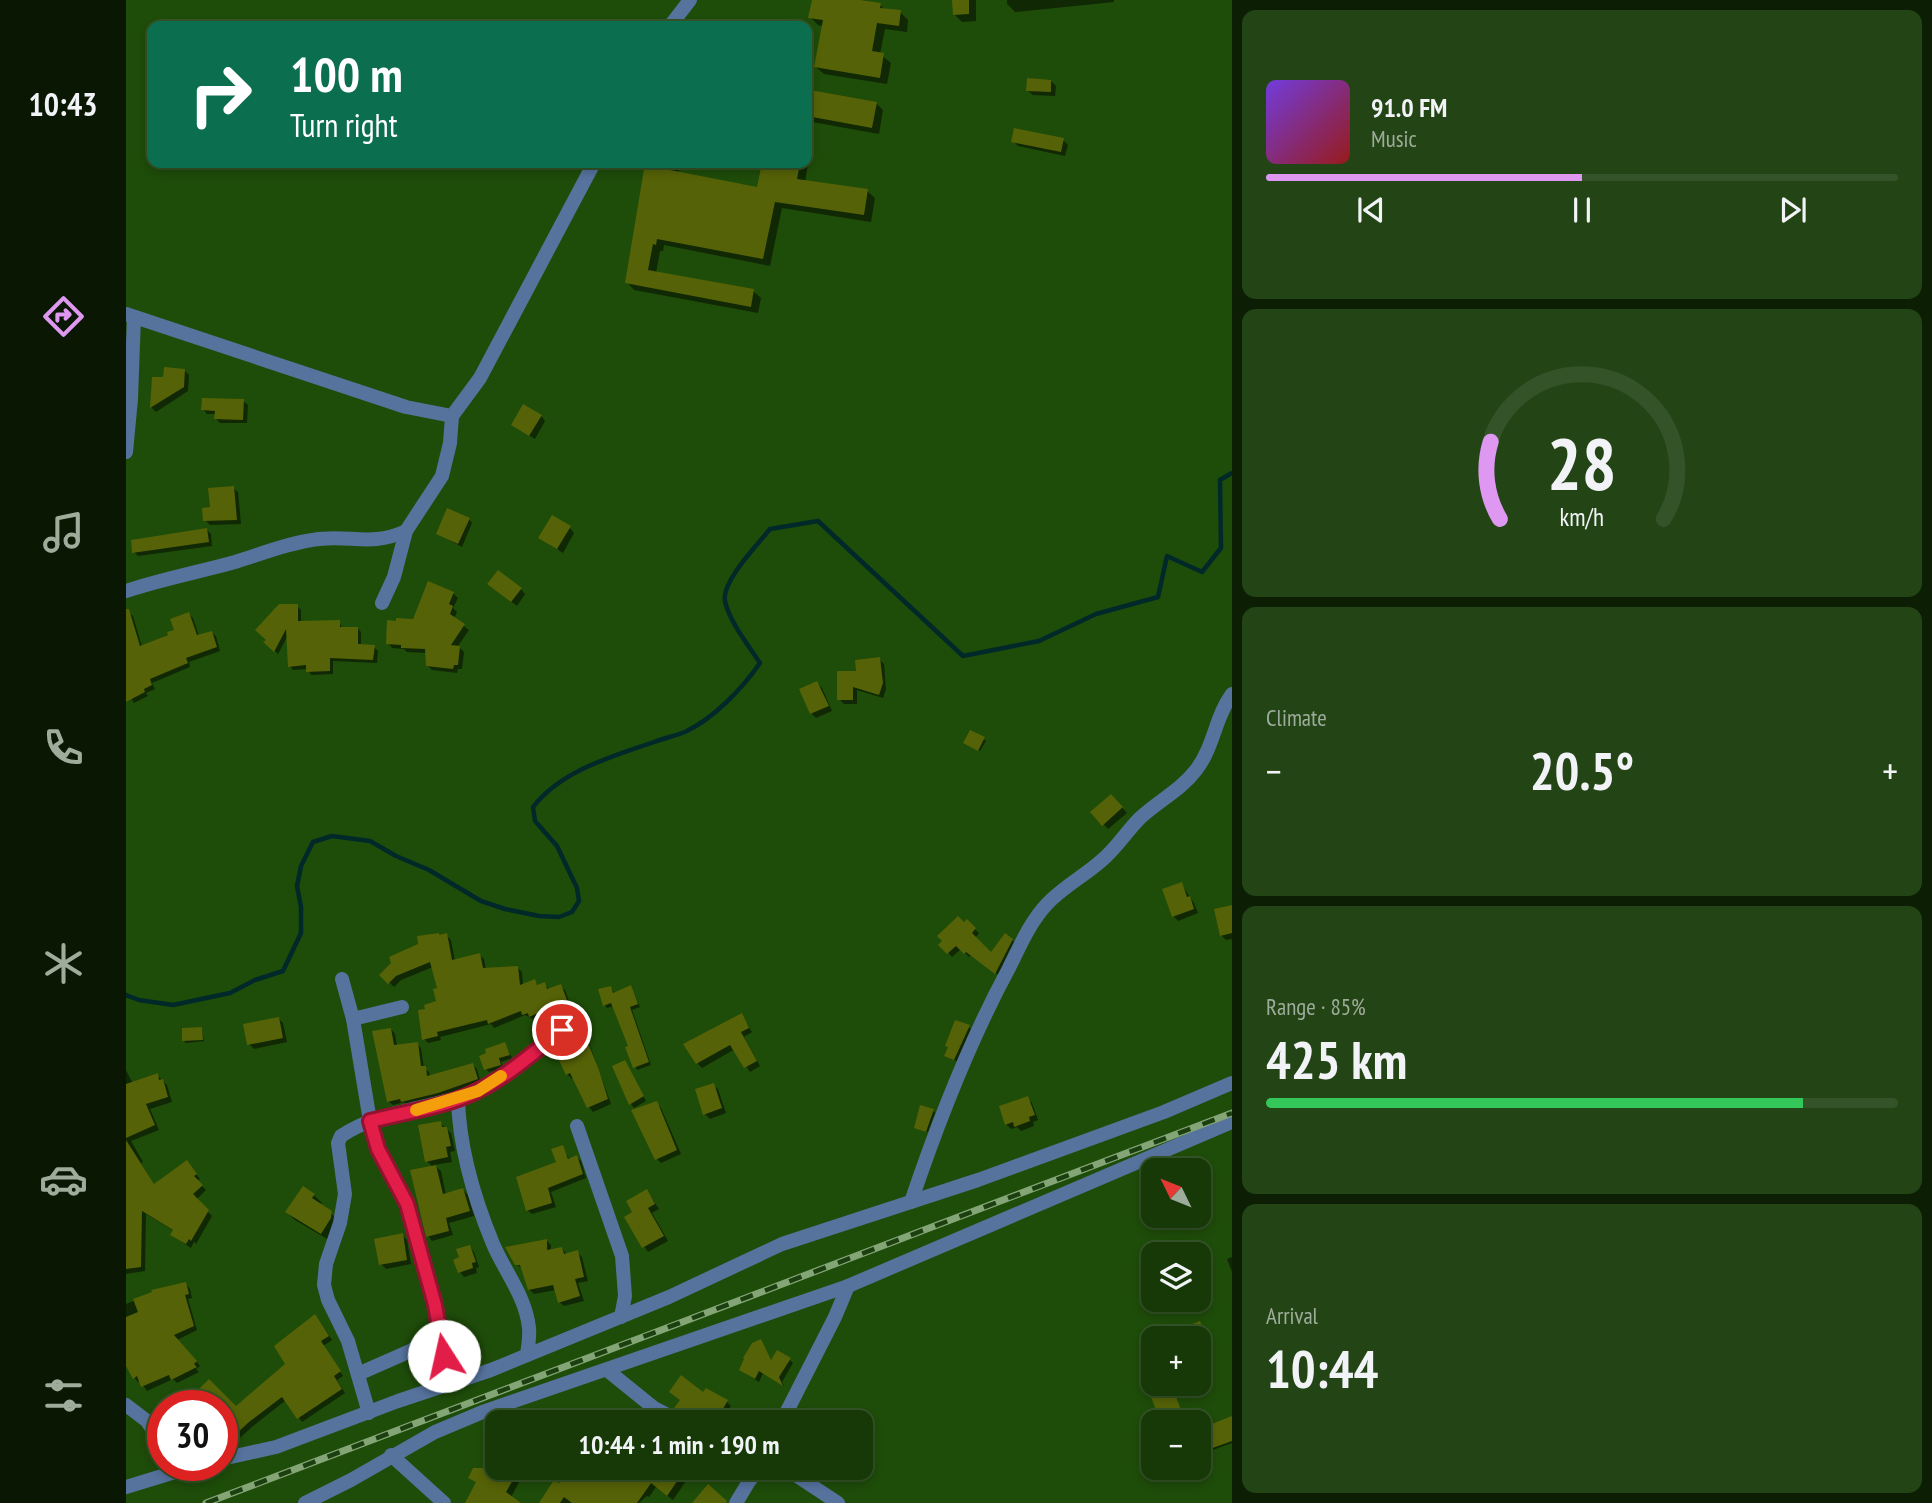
<!DOCTYPE html>
<html lang="en">
<head>
<meta charset="utf-8">
<style>
	body { margin:0; font-family:"PT Sans Narrow",sans-serif; background:#234415; color:#f1f3f6; height:100vh; display:flex; flex-direction:column; font-size:26px; white-space:nowrap }
	* { box-sizing:border-box; margin:0 }
	p { font-size:23px; color:#9eac9b }
	.icon { flex:none; width:38px; height:38px; fill:none; stroke:currentColor; stroke-width:2; stroke-linecap:round; stroke-linejoin:round }
	.map { position:relative; flex:1; overflow:hidden }
	.side { display:flex; flex-direction:column; gap:10px; padding:10px; background:#0c1f04; width:700px }
	.side>* { flex:none }
	.hud { position:absolute; left:21px; top:21px; width:665px; height:147px; border-radius:14px; box-shadow:0 4px 10px #0003,0 0 0 2px #355328; background:#0b6e4f; color:#fff; overflow:hidden }
	.needle { width:46px; rotate:313deg }
	.buttons { position:absolute; left:1015px; top:1158px; display:grid; gap:14px }
	.buttons a { display:grid; place-items:center; width:70px; height:70px; border-radius:14px; background:#163907; box-shadow:0 4px 10px #0003,0 0 0 2px #355328; font-size:35px }
	.speed { position:absolute; left:21px; top:1390px; display:flex; gap:14px; font-size:35px; font-weight:700; text-align:center }
	.speed>* { display:grid; place-content:center; width:91px; height:91px; border-radius:50%; background:#163907; box-shadow:0 4px 10px #0003,0 0 0 2px #355328; line-height:1 }
	.speed .limit { border:10px solid #d22; background:#fff; color:#111 }
	.pin { position:absolute; display:grid; place-items:center; width:60px; height:60px; color:#fff; margin:-30px; border:4px solid #fff; border-radius:50%; box-shadow:0 2px 7px #0007 }
	.me { position:absolute; width:77px; margin:-38px; rotate:350deg; stroke-linejoin:round; filter:drop-shadow(0 0 5px #0008) }
	.turn { display:flex; align-items:center; gap:24px; height:147px; padding:0 28px; font-size:32px }
	.turn .icon { width:91px; height:91px; stroke-width:2.5 }
	.turn b { display:block; font-size:49px; line-height:60px }
	.big { font-size:52px; font-weight:700; line-height:1.1 }
	.side .card { flex:1; display:flex; flex-direction:column; justify-content:center; gap:10px; min-width:0; padding:0 24px; border-radius:14px; background:#234415 }
	.side .dial { align-items:center; gap:0 }
	.dial svg { height:182px; overflow:visible; fill:none; stroke:#355328; stroke-width:7; stroke-linecap:round; text-anchor:middle }
	.dial text { fill:#f1f3f6; stroke:none }
	.song { display:flex; align-items:center; gap:21px }
	.cover { width:84px; height:84px; border-radius:10px; background:linear-gradient(135deg,hsl(260 70% 55%),hsl(0 70% 35%)) }
	.played { height:7px; border-radius:4px; background:linear-gradient(90deg,#de98f2 50%,#355328 50%) }
	.keys { display:flex; justify-content:space-around; direction:ltr }
	.heat { display:flex; justify-content:space-between; align-items:center; font-size:38px; direction:ltr }
	.charge { height:10px; border-radius:5px; background:linear-gradient(90deg,#34c759 85%,#355328 0) }
	.trip { position:absolute; left:359px; top:1410px; width:388px; height:70px; border-radius:14px; background:#163907; box-shadow:0 4px 10px #0003,0 0 0 2px #355328; font-weight:700; line-height:70px; text-align:center }
	main { display:flex; flex:1; min-height:0 }
	.menu { display:flex; flex-direction:column; width:126px; justify-content:space-around; align-items:center; background:#091703; color:#9eac9b }
	.menu .icon { width:49px; height:49px }
	.menu .active { color:#de98f2 }
	.menu b { font-size:32px; color:#f1f3f6 }
	.map>svg:first-child { display:block }
	.shadow { fill:#0007 }
	.lines { fill:none; stroke-linecap:round; stroke-linejoin:round }
	.stream { stroke:#01292a; stroke-width:4.5 }
	.building { fill:#566207 }
	.minor { stroke:#56739e; stroke-width:14 }
	.rail-casing { stroke:#84a677; stroke-width:7 }
	.rail { stroke:#1c3f0f; stroke-width:4.5; stroke-dasharray:13; stroke-linecap:butt }
	.route-casing { stroke:#92132f; stroke-width:18 }
	.route { stroke:#e11d48; stroke-width:12 }
	.slow { stroke:#f59e0b; stroke-width:12 }
</style>
</head>
<body>
<main>
<nav class="menu">
<b>10:43</b>
<svg class="icon active" aria-label="directions" viewBox="0 0 24 24"><path d="M12 3l9 9-9 9-9-9zM9 14v-3h6M13 9l2 2-2 2"/></svg>
<svg class="icon" aria-label="music" viewBox="0 0 24 24"><path d="M9 18V5l10-2v13"/><circle cx="6" cy="18" r="3"/><circle cx="16" cy="16" r="3"/></svg>
<svg class="icon" aria-label="phone" viewBox="0 0 24 24"><path d="M5 4h4l2 5-3 2q2 4 5 5l2-3 5 2v4C11 20 4 13 5 4z"/></svg>
<svg class="icon" aria-label="climate" viewBox="0 0 24 24"><path d="M12 3v18M4 7l16 10M4 17L20 7"/></svg>
<svg class="icon" aria-label="car" viewBox="0 0 24 24"><path d="M5 17H2v-5l4-1 3-4h7l3 4 3 1v5h-3M9 17h6M6 11h13"/><circle cx="7" cy="17" r="2"/><circle cx="17" cy="17" r="2"/></svg>
<svg class="icon" aria-label="filters" viewBox="0 0 24 24"><path d="M4 7h16M4 17h16"/><circle cx="9" cy="7" r="2"/><circle cx="15" cy="17" r="2"/></svg>
</nav>
<div class="map">
<svg width="1106" height="1503" viewBox="0 0 1106 1503">
	<rect width="100%" height="100%" fill="#1e4c09"/>
	<g class="shadow">
		<polygon points="687,0 723,0 754,5 759,10 774,12 782,20 781,32 759,29 754,54 765,63 761,84 698,74 690,67 697,26 692,25 684,17"/>
		<polygon points="828,0 850,0 850,21 836,22 828,14"/>
		<polygon points="881,0 988,0 988,2 889,12 881,4"/>
		<polygon points="925,81 930,86 929,96 907,95 902,91"/>
		<polygon points="681,92 750,103 757,110 753,134 681,121"/>
		<polygon points="937,140 942,145 939,156 892,146 887,141"/>
		<polygon points="681,149 684,152 679,182 741,191 749,198 745,222 656,208 644,266 538,245 537,251 534,251 530,273 627,291 635,298 632,313 508,290 501,282 522,163 555,163 552,174 633,190 637,163 681,163"/>
		<polygon points="59,371 63,375 62,391 30,412 25,407 28,378 38,379"/>
		<polygon points="117,401 122,405 121,423 94,423 90,419 91,414 81,414 77,409"/>
		<polygon points="415,416 419,421 409,439 392,429"/>
		<polygon points="107,488 112,492 115,524 84,525 79,520 85,509"/>
		<polygon points="343,519 346,523 336,547 312,534"/>
		<polygon points="444,528 448,533 437,553 415,538"/>
		<polygon points="81,530 85,534 86,546 12,556 8,552"/>
		<polygon points="368,588 395,589 399,594 391,606"/>
		<polygon points="327,593 332,598 327,608 331,612 328,619 343,630 332,646 338,652 336,669 332,669 331,673 306,670 301,665 301,653 281,652 278,649 266,648 262,643 272,623 288,620"/>
		<polygon points="171,606 175,610 175,622 213,622 217,629 231,628 235,632 235,646 248,647 252,651 251,663 207,661 207,674 185,675 182,669 167,670 164,666 162,635 152,654 140,642"/>
		<polygon points="3,612 7,616 16,647 50,631 63,614 67,618 73,636 86,633 90,636 94,651 63,662 64,667 26,683 29,689 20,693 22,696 8,703 0,690 0,613"/>
		<polygon points="753,659 758,664 760,689 757,698 731,690 731,704 718,704 713,699 732,673"/>
		<polygon points="691,683 696,688 706,711 690,718 685,713"/>
		<polygon points="858,739 860,741 854,751 841,744"/>
		<polygon points="985,796 1001,813 982,829 967,812"/>
		<polygon points="1055,884 1068,903 1072,913 1052,921 1047,916"/>
		<polygon points="1106,907 1106,939 1100,940 1095,935"/>
		<polygon points="841,922 853,933 849,938 865,954 880,935 890,944 874,976 845,955 843,957 835,949 826,957 815,945"/>
		<polygon points="320,935 325,940 329,961 353,955 358,959 360,970 391,967 396,972 397,986 408,981 413,986 418,984 424,990 434,986 439,990 453,1028 459,1032 485,1104 467,1112 463,1107 448,1077 446,1079 441,1074 449,1049 446,1025 441,1022 437,1024 430,1012 409,1020 399,1015 368,1028 365,1024 314,1037 315,1040 302,1043 298,1039 301,1010 312,1003 313,989 307,967 275,980 268,987 256,975"/>
		<polygon points="505,987 514,1007 506,1010 525,1065 511,1070 488,1006 481,1008 479,1005 485,988 489,994"/>
		<polygon points="615,1015 626,1032 618,1037 634,1066 624,1072 609,1049 576,1068 571,1063"/>
		<polygon points="152,1018 157,1023 161,1042 128,1049 123,1044"/>
		<polygon points="843,1027 847,1031 833,1063 821,1055"/>
		<polygon points="76,1029 78,1041 60,1043 58,1041"/>
		<polygon points="265,1029 269,1034 271,1046 291,1044 295,1048 298,1068 303,1072 304,1077 347,1065 351,1069 355,1084 317,1097 281,1105 278,1102 267,1105 262,1101"/>
		<polygon points="379,1044 386,1058 375,1062 377,1068 363,1072 360,1069"/>
		<polygon points="499,1062 520,1101 508,1108 505,1104 488,1067"/>
		<polygon points="0,1070 7,1084 31,1075 41,1085 46,1102 24,1109 33,1130 5,1141 17,1162 15,1163 29,1186 61,1162 74,1179 71,1181 80,1190 70,1200 86,1216 70,1244 68,1242 65,1248 46,1235 48,1231 20,1214 19,1271 0,1274"/>
		<polygon points="587,1085 592,1089 600,1113 584,1119 579,1114"/>
		<polygon points="901,1098 906,1103 912,1120 907,1122 908,1126 895,1131 891,1127 885,1129 880,1124"/>
		<polygon points="530,1103 535,1108 555,1154 535,1163 531,1159"/>
		<polygon points="807,1111 809,1113 802,1132 792,1129"/>
		<polygon points="314,1123 325,1133 329,1151 324,1152 326,1162 308,1165 315,1171 320,1195 337,1190 342,1195 348,1216 323,1223 327,1235 306,1241 302,1236 307,1167 301,1161"/>
		<polygon points="436,1147 444,1160 450,1157 455,1161 460,1178 425,1192 430,1207 406,1214 401,1210 432,1163"/>
		<polygon points="521,1191 533,1209 526,1213 542,1241 522,1252 500,1217 508,1213"/>
		<polygon points="188,1195 196,1203 194,1205 213,1220 203,1240 169,1220 161,1212"/>
		<polygon points="276,1235 281,1240 285,1264 260,1269 255,1264"/>
		<polygon points="421,1241 425,1245 425,1251 436,1248 441,1255 451,1252 456,1257 462,1281 452,1283 458,1301 438,1306 433,1302 430,1290 408,1294 403,1289 397,1269 390,1264"/>
		<polygon points="344,1247 348,1252 353,1267 350,1268 351,1273 338,1277 334,1272 335,1258"/>
		<polygon points="1106,1257 1106,1272 1101,1259"/>
		<polygon points="60,1284 64,1289 66,1298 62,1299 71,1330 51,1340 74,1366 70,1369 73,1372 51,1383 47,1379 21,1391 14,1381 12,1382 8,1377 0,1362 0,1304 28,1293"/>
		<polygon points="193,1321 206,1340 197,1346 217,1376 211,1380 219,1393 176,1422 160,1400 127,1426 104,1447 96,1440 96,1405 72,1405 78,1399 110,1408 161,1365"/>
		<polygon points="1074,1324 1086,1352 1073,1357 1073,1339"/>
		<polygon points="634,1341 646,1362 664,1360 667,1363 656,1382 658,1386 637,1373 633,1382 619,1373"/>
		<polygon points="578,1395 601,1402 605,1406 599,1415 609,1423 575,1423 550,1407"/>
		<polygon points="1106,1418 1106,1443 1073,1455 1073,1431"/>
		<polygon points="372,1468 401,1468 385,1497 392,1503 341,1503"/>
		<polygon points="438,1468 460,1481 530,1479 557,1468 564,1475 547,1500 530,1487 523,1497 521,1496 513,1503 415,1503"/>
	</g>
	<g class="lines">
		<path class="stream" d="M0,995l13,5 34,5 57,-12 25,-13 28,-9 18,-38v-26l-4,-21 4,-20 12,-24 19,-6 38,5 26,15 33,14 52,31 24,8 34,7 20,1 13,-5 7,-11 -2,-13 -20,-42 -22,-25 -2,-14c29,-37 78,-50 121,-65 10,-4 21,-6 31,-10 29,-14 57,-43 75,-69 -11,-17 -31,-42 -35,-62 -4,-19 33,-57 45,-72l48,-8 145,135 76,-15 57,-27 62,-17 9,-41 35,16 19,-24 -1,-68 12,-7"/>
	</g>
	<g class="building">
		<polygon points="686,0 734,0 755,3 754,8 775,10 773,26 751,23 746,51 758,53 754,78 688,67 697,20 682,18"/>
		<polygon points="826,0 843,0 843,14 827,15"/>
		<polygon points="901,78 925,80 925,92 900,91"/>
		<polygon points="684,90 751,102 746,128 681,116"/>
		<polygon points="888,128 938,138 935,152 885,142"/>
		<polygon points="519,163 546,163 544,170 631,187 636,163 674,163 671,179 742,189 738,215 649,202 637,259 531,239 530,245 527,244 522,270 628,289 625,307 499,283"/>
		<polygon points="38,367 59,369 58,387 24,408 26,377 37,377"/>
		<polygon points="76,398 118,399 117,420 88,419 89,411 75,410"/>
		<polygon points="397,404 416,415 403,436 385,425"/>
		<polygon points="108,486 111,520 77,521 76,508 84,507 82,488"/>
		<polygon points="321,508 344,518 332,544 310,534"/>
		<polygon points="426,515 445,526 431,549 412,538"/>
		<polygon points="81,528 83,542 6,553 5,540"/>
		<polygon points="372,570 396,588 385,602 361,584"/>
		<polygon points="302,581 328,592 323,604 327,606 324,614 339,624 325,645 334,646 332,665 328,665 327,669 300,666 299,649 275,648 275,645 260,644 261,620 270,621 270,618 287,619"/>
		<polygon points="153,604 172,604 172,621 214,620 214,627 232,627 232,644 249,645 247,660 204,658 204,671 180,672 180,665 162,667 160,629 148,652 137,642 140,640 129,630"/>
		<polygon points="0,609 3,609 14,646 42,635 41,632 48,630 44,619 63,612 71,635 86,631 91,647 60,658 62,663 24,679 26,685 18,689 19,692 0,702"/>
		<polygon points="754,657 757,683 753,695 727,687 727,700 711,700 711,671 730,671 729,660"/>
		<polygon points="691,681 703,706 684,714 673,689"/>
		<polygon points="844,730 859,737 852,751 837,743"/>
		<polygon points="985,794 997,807 976,826 964,812"/>
		<polygon points="1056,882 1061,897 1064,896 1068,909 1046,917 1036,889"/>
		<polygon points="1106,905 1106,933 1094,936 1088,909"/>
		<polygon points="832,916 838,922 841,919 850,928 846,933 865,952 879,933 887,939 869,974 840,952 838,954 830,946 821,954 812,945 816,941 811,936"/>
		<polygon points="313,933 313,935 321,933 326,960 354,953 357,968 392,966 394,985 409,979 411,985 419,982 421,989 435,984 451,1027 455,1026 473,1070 482,1099 461,1108 444,1073 440,1075 431,1056 447,1048 442,1037 445,1028 440,1021 435,1019 431,1020 426,1007 403,1017 402,1013 396,1015 395,1011 362,1024 361,1020 311,1032 312,1036 296,1040 292,1010 299,1009 298,1005 310,1001 307,989 311,988 304,962 270,976 262,984 253,975 265,963 263,957 292,944 291,936"/>
		<polygon points="505,985 512,1004 504,1007 523,1062 507,1068 499,1047 502,1046 485,1003 477,1006 472,989 485,986 487,993"/>
		<polygon points="616,1013 623,1028 615,1032 631,1061 618,1068 604,1045 570,1064 557,1044"/>
		<polygon points="153,1017 157,1038 121,1045 117,1024"/>
		<polygon points="829,1020 844,1025 828,1060 818,1056 822,1047 819,1046"/>
		<polygon points="76,1027 77,1040 56,1041 56,1028"/>
		<polygon points="265,1028 268,1045 292,1042 295,1066 300,1066 301,1076 347,1063 352,1079 312,1093 275,1102 274,1099 261,1102 246,1031"/>
		<polygon points="379,1042 384,1055 373,1058 375,1065 358,1070 353,1056 360,1053 359,1049"/>
		<polygon points="499,1060 518,1096 503,1105 486,1066"/>
		<polygon points="32,1073 33,1080 37,1079 42,1097 20,1104 29,1125 0,1138 0,1084"/>
		<polygon points="588,1083 596,1108 577,1115 569,1089"/>
		<polygon points="902,1096 909,1115 903,1117 904,1121 888,1127 887,1122 879,1125 873,1106"/>
		<polygon points="531,1101 551,1150 529,1160 505,1110"/>
		<polygon points="794,1105 808,1109 800,1132 788,1128"/>
		<polygon points="315,1121 316,1127 321,1127 325,1146 320,1147 322,1157 299,1162 292,1125"/>
		<polygon points="0,1140 28,1184 61,1160 71,1174 68,1176 77,1185 67,1194 83,1210 65,1241 63,1239 60,1244 44,1235 47,1230 16,1211 15,1267 0,1269"/>
		<polygon points="437,1145 442,1159 451,1155 457,1174 422,1188 426,1203 400,1211 390,1177 430,1162 425,1149"/>
		<polygon points="310,1165 317,1194 337,1188 344,1211 320,1218 323,1231 300,1237 284,1170"/>
		<polygon points="177,1186 189,1194 186,1198 206,1211 205,1218 195,1234 159,1212"/>
		<polygon points="521,1189 529,1204 522,1208 538,1236 516,1248 498,1217 506,1212 500,1201"/>
		<polygon points="277,1233 281,1260 253,1265 248,1239"/>
		<polygon points="421,1239 421,1250 436,1247 438,1254 452,1250 458,1277 449,1279 454,1296 432,1303 427,1285 402,1290 394,1265 389,1265 379,1247"/>
		<polygon points="344,1245 350,1262 346,1263 347,1268 332,1273 327,1260 333,1257 330,1249"/>
		<polygon points="60,1282 63,1294 59,1295 68,1326 48,1335 71,1361 68,1364 71,1367 45,1380 43,1375 15,1387 11,1376 7,1379 0,1366 0,1317 12,1312 7,1299 26,1292 25,1290"/>
		<polygon points="189,1314 203,1336 195,1341 215,1371 208,1376 216,1389 171,1419 156,1397 123,1422 96,1447 96,1405 82,1405 69,1393 83,1379 110,1406 159,1364 148,1346"/>
		<polygon points="1074,1321 1081,1339 1033,1339 1033,1338"/>
		<polygon points="635,1339 645,1360 651,1350 665,1358 653,1377 657,1386 633,1371 629,1379 613,1370 618,1359 617,1358 626,1343"/>
		<polygon points="555,1375 577,1392 580,1388 602,1400 589,1423 567,1423 562,1415 548,1408 554,1400 543,1392"/>
		<polygon points="1047,1389 1060,1423 1035,1423 1025,1397"/>
		<polygon points="1106,1416 1106,1441 1081,1450 1073,1429"/>
		<polygon points="347,1468 394,1468 380,1492 395,1503 339,1503 350,1482 342,1478"/>
		<polygon points="441,1468 519,1468 530,1476 536,1468 560,1468 541,1496 525,1483 528,1479 511,1503 446,1503 438,1497 434,1503 413,1503 428,1480 433,1483"/>
		<polygon points="582,1484 601,1501 600,1503 566,1503"/>
	</g>
	<g class="lines">
		<g class="minor">
			<polyline points="544,26 564,0"/>
			<polyline points="0,314 280,407 326,416 354,378 468,163"/>
			<polyline points="0,452 5,399 8,317"/>
			<path d="M0,591c36,-12 73,-19 109,-29 26,-8 50,-18 77,-22 36,-7 57,8 94,-9"/>
			<polyline points="256,603 268,577 280,531 316,476 324,443 326,416"/>
			<polyline points="216,979 227,1019 244,1121 252,1149 281,1204 309,1305 318,1355 320,1386"/>
			<polyline points="227,1019 276,1007"/>
			<path d="M332,1098c1,50 16,100 35,146 12,28 33,53 36,84 1,9 -1,18 -2,27"/>
			<polyline points="451,1126 496,1256 499,1296 495,1317"/>
			<path d="M785,1202c27,-80 58,-160 98,-234 11,-22 21,-46 38,-64 16,-17 37,-28 54,-43 15,-12 25,-29 39,-43 18,-17 41,-28 56,-48 18,-23 19,-53 36,-76"/>
			<polyline points="481,1370 528,1408 557,1423"/>
			<polyline points="232,1374 282,1352 314,1334"/>
			<polyline points="0,1405 21,1421 37,1445"/>
			<path d="M243,1413l-21,-72 -20,-41 -4,-15 2,-21 14,-41 5,-29 -7,-51 3,-7c38,-26 90,-27 133,-44 30,-12 62,-42 88,-62"/>
			<polyline points="655,1423 709,1317 722,1286"/>
			<polyline points="265,1455 318,1503"/>
			<polyline points="96,1459 150,1447 272,1401 365,1370 543,1297 656,1244 852,1180 1038,1112 1106,1083"/>
			<polyline points="612,1468 625,1479"/>
			<polyline points="659,1468 712,1503"/>
			<polyline points="0,1487 72,1465"/>
			<polyline points="179,1503 225,1480 309,1432 359,1411 722,1286 1106,1122"/>
			<polyline points="610,1503 631,1468"/>
		</g>
		<defs>
			<polyline id="rail" points="80,1503 1106,1113"/>
		</defs>
		<use href="#rail" class="rail-casing"/>
		<use href="#rail" class="rail"/>
	</g>
	<g class="lines">
		<defs>
			<path id="route" d="M318,1356l-9,-51 -28,-101 -29,-55 -8,-28c35,-9 77,-14 109,-31 30,-15 56,-39 83,-60"/>
		</defs>
		<use href="#route" class="route-casing"/>
		<use href="#route" class="route"/>
		<polyline class="slow" points="290,1110 352,1091 375,1076"/>
	</g>
</svg>
<div class="buttons">
<a><svg class="needle" viewBox="-14 -14 28 28"><path d="M0-13l5 13h-10z" fill="#e53935"/><path d="M0 13l5-13h-10z" fill="#9eac9b"/></svg></a>
<a><svg class="icon" aria-label="layers" viewBox="0 0 24 24"><path d="M12 4l9 5-9 5-9-5zM3 14l9 5 9-5"/></svg></a>
<a>+</a>
<a>−</a>
</div>
<div class="speed"><div class="limit">30</div></div>
<div class="pin" style="left:436px;top:1030px;background:#d93025"><svg class="icon" aria-label="arrive" viewBox="0 0 24 24"><path d="M6 21V4h12l-3 4 3 4H6"/></svg></div>
<svg class="me" style="left:318px;top:1356px" viewBox="-20 -20 40 40"><circle r="19" fill="#fff"/><path d="M0-13L10 11 0 6-10 11z" fill="#e11d48"/></svg>
<div class="trip">10:44 · 1 min · 190 m</div>
<div class="hud">
<div class="turn"><svg class="icon" aria-label="right" viewBox="0 0 24 24"><path d="M7 20v-9h11M14 6l5 5-5 5"/></svg><div><b>100 m</b>Turn right</div></div>
</div>
</div>
<section class="side">
<div class="card">
<div class="song"><i class="cover"></i><div><b>91.0 FM</b><p>Music</p></div></div>
<div class="played"></div>
<div class="keys"><svg class="icon" aria-label="previous" viewBox="0 0 24 24"><path d="M18 5L8 12l10 7zM5 5v14"/></svg><svg class="icon" aria-label="pause" viewBox="0 0 24 24"><path d="M8 5v14M16 5v14"/></svg><svg class="icon" aria-label="next" viewBox="0 0 24 24"><path d="M6 5l10 7-10 7zM19 5v14"/></svg></div>
</div>
<div class="card dial"><svg viewBox="0 0 100 80">
<path d="M14 69A42 42 0 1 1 86 69"/>
<path d="M14 69A42 42 0 0 1 10 35" stroke="#de98f2"/>
<text x="50" y="56" font-size="32" font-weight="700">28</text>
<text x="50" y="72" font-size="11">km/h</text>
</svg></div>
<div class="card"><p>Climate</p>
<div class="heat"><a>−</a><b class="big">20.5°</b><a>+</a></div>
</div>
<div class="card"><p>Range · 85%</p><b class="big">425 km</b><div class="charge"></div></div>
<div class="card"><p>Arrival</p><b class="big">10:44</b></div>
</section>
</main>
</body>
</html>
